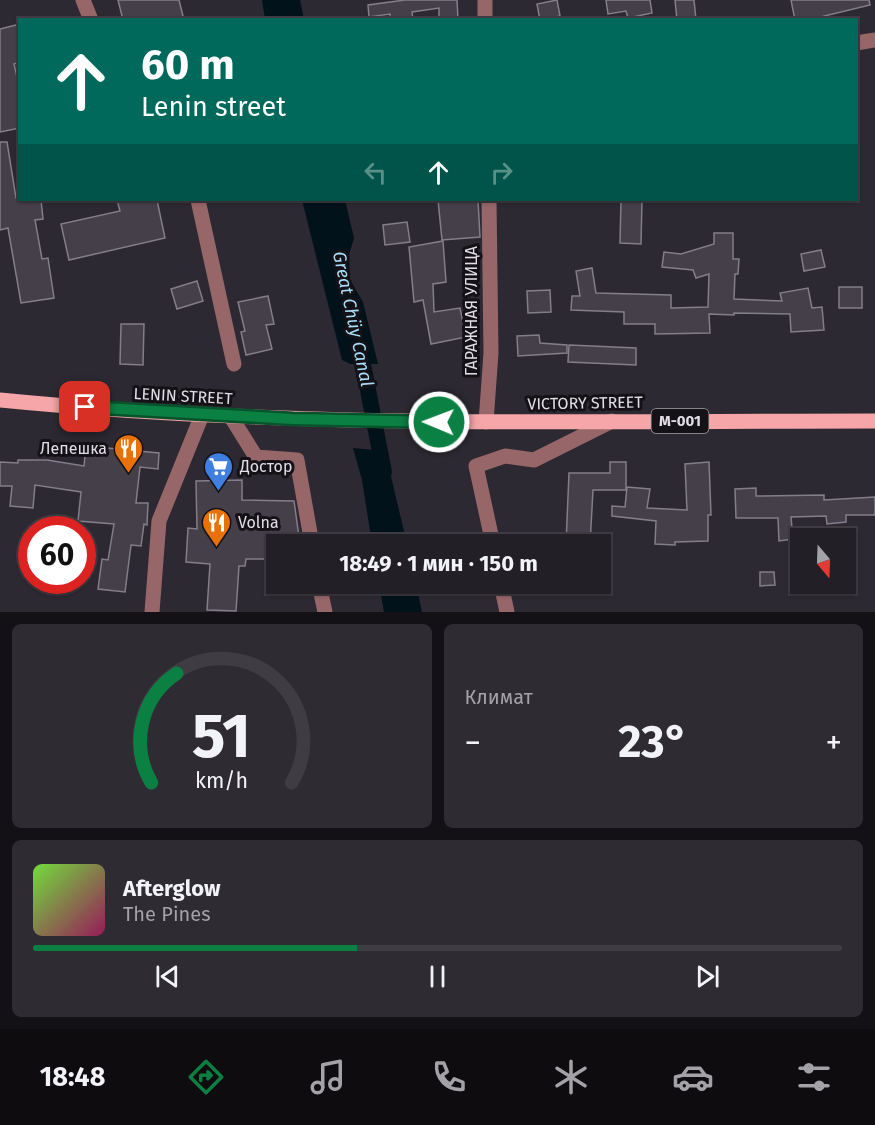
<!DOCTYPE html>
<html lang="ru">
<head>
<meta charset="utf-8">
<style>
	body { margin:0; font-family:"Fira Sans",sans-serif; background:#2e2c32; color:#f1f3f6; height:100vh; display:flex; flex-direction:column; font-size:22px; white-space:nowrap }
	* { box-sizing:border-box; margin:0 }
	p { font-size:20px; color:#a2a2a7 }
	.icon { flex:none; width:33px; height:33px; fill:none; stroke:currentColor; stroke-width:2; stroke-linecap:round; stroke-linejoin:round }
	.map { position:relative; height:612px; overflow:hidden }
	.sheet { display:flex; flex-direction:column; gap:12px; padding:12px; background:#131115; flex:1 }
	.sheet>* { flex:none }
	.guide { position:absolute; left:18px; top:18px; width:840px; height:183px; border-radius:0px; box-shadow:0 2px 4px #0004,0 0 0 2px #3f3d43; background:#00695c; color:#fff; overflow:hidden }
	.needle { width:39px; rotate:161deg }
	.fabs { position:absolute; left:790px; top:528px; display:grid; gap:12px }
	.fabs a { display:grid; place-items:center; width:66px; height:66px; border-radius:0px; background:#221f26; box-shadow:0 2px 4px #0004,0 0 0 2px #3f3d43; font-size:30px }
	.speed { position:absolute; left:18px; top:516px; display:flex; gap:12px; font-size:30px; font-weight:700; text-align:center }
	.speed>* { display:grid; place-content:center; width:78px; height:78px; border-radius:50%; background:#221f26; box-shadow:0 2px 4px #0004,0 0 0 2px #3f3d43; line-height:1 }
	.speed .limit { border:9px solid #d22; background:#fff; color:#111 }
	.pin { position:absolute; display:grid; place-items:center; width:51px; height:51px; color:#fff; margin:-26px; border-radius:12px; box-shadow:0 3px 9px #0006 }
	.me { position:absolute; width:66px; margin:-33px; rotate:271deg; stroke-linejoin:round; filter:drop-shadow(0 0 4px #0008) }
	.turn { display:flex; align-items:center; gap:21px; height:126px; padding:0 24px; font-size:27px }
	.turn .icon { width:78px; height:78px; stroke-width:2.5 }
	.turn b { display:block; font-size:42px; line-height:51px }
	.lanes { display:flex; align-items:center; height:57px; padding:0 24px; background:#0003; justify-content:center; gap:30px; direction:ltr }
	.lanes .off { opacity:.35 }
	.big { font-size:45px; font-weight:700; line-height:1.1 }
	.sheet .tile { flex:1; display:flex; flex-direction:column; justify-content:center; gap:9px; min-width:0; padding:0 21px; border-radius:9px; background:#2e2c32 }
	.sheet .dial { align-items:center; gap:0 }
	.dial svg { height:156px; overflow:visible; fill:none; stroke:#3f3d43; stroke-width:7; stroke-linecap:round; text-anchor:middle }
	.dial text { fill:#f1f3f6; stroke:none }
	.song { display:flex; align-items:center; gap:18px }
	.cover { width:72px; height:72px; border-radius:9px; background:linear-gradient(135deg,hsl(100 70% 55%),hsl(330 70% 35%)) }
	.played { height:6px; border-radius:3px; background:linear-gradient(90deg,#0b8043 40%,#3f3d43 40%) }
	.keys { display:flex; justify-content:space-around; direction:ltr }
	.heat { display:flex; justify-content:space-between; align-items:center; font-size:33px; direction:ltr }
	.sheet .tiles { flex:1; display:grid; gap:12px; grid-template-columns:1fr 1fr }
	.tile:last-child { grid-column:span 2 }
	.trip { position:absolute; left:266px; top:534px; width:345px; height:60px; border-radius:0px; background:#221f26; box-shadow:0 2px 4px #0004,0 0 0 2px #3f3d43; font-weight:700; line-height:60px; text-align:center }
	.dock { display:flex; height:96px; justify-content:space-around; align-items:center; background:#0e0c0f; color:#a2a2a7 }
	.dock .icon { width:42px; height:42px }
	.dock .active { color:#0b8043 }
	.dock b { font-size:27px; color:#f1f3f6 }
	.map>svg:first-child { display:block }
	.water { fill:#01121b }
	.lines { fill:none; stroke-linecap:round; stroke-linejoin:round }
	.canal { stroke:#01121b; stroke-width:16 }
	.building { fill:#443f49; stroke:#837e8a; stroke-width:1.5 }
	.minor { stroke:#976668; stroke-width:15 }
	.major { stroke:#f6a6a9; stroke-width:15 }
	.route-casing { stroke:#07532c; stroke-width:15 }
	.route { stroke:#0b8043; stroke-width:10 }
	.labels { text-anchor:middle; dominant-baseline:central; stroke-width:6; stroke-linejoin:round; paint-order:stroke }
	.shield { fill:#141217; stroke:#a4a1a7; stroke-width:1.5 }
	.shield-label { font-size:15px; font-weight:bold; fill:#e1dee5 }
	.street-label { font-size:16px; fill:#e1dee5; stroke:#141217 }
	.poi-label { font-size:16px; fill:#e1dee5; stroke:#141217; text-anchor:start }
	.water-label { font-size:18px; font-style:italic; fill:#a7ddf8; stroke:#141217 }
</style>
</head>
<body>
<div class="map">
<svg width="875" height="612" viewBox="0 0 875 612">
	<rect width="100%" height="100%" fill="#2d2932"/>
	<g class="water">
		<polygon points="262,0 300,0 304,19 265,19"/>
		<polygon points="302,200 345,200 354,238 349,255 350,280 363,302 378,364 350,364 342,360"/>
		<polygon points="353,448 385,451 407,544 372,544 362,480"/>
		<polygon points="379,584 416,584 422,612 384,612"/>
	</g>
	<g class="lines">
		<polyline class="canal" points="359,344 384,472"/>
	</g>
	<g class="building">
		<polygon points="118,0 179,0 184,20 123,20"/>
		<polygon points="405,0 457,0 458,20 439,20 439,8 412,12 413,20 390,20 390,14 369,17 368,5"/>
		<polygon points="557,0 560,16 540,20 537,4"/>
		<polygon points="606,0 650,0 652,13 628,18 626,11 608,14"/>
		<polygon points="675,0 694,0 696,20 677,20"/>
		<polygon points="791,0 869,0 870,5 808,20 795,20"/>
		<polygon points="20,24 20,62 14,64 20,90 20,128 0,132 0,29"/>
		<polygon points="0,142 7,142 16,198 41,200 43,219 35,220 42,259 48,258 54,298 21,303 8,228 0,230"/>
		<polygon points="117,200 157,200 165,238 69,260 61,224 120,211"/>
		<polygon points="438,200 478,200 480,237 442,240"/>
		<polygon points="621,200 642,200 641,244 620,243"/>
		<polygon points="407,222 410,242 385,245 383,225"/>
		<polygon points="714,233 733,233 733,259 739,259 738,274 735,274 734,299 782,301 780,293 808,288 812,308 822,307 824,330 791,332 790,314 734,313 734,315 709,314 710,333 655,334 655,324 624,324 624,312 571,310 572,296 580,296 576,271 592,268 596,293 671,295 671,308 708,307 709,274 696,278 693,270 662,267 664,252 681,254 714,244"/>
		<polygon points="443,241 446,282 433,284 434,312 460,308 466,337 431,344 423,300 414,302 409,247"/>
		<polygon points="821,250 825,267 804,271 801,254"/>
		<polygon points="197,281 203,301 177,309 171,289"/>
		<rect x="839" y="287" width="23" height="21"/>
		<polygon points="550,290 551,312 528,313 527,291"/>
		<polygon points="268,296 274,324 266,325 272,349 246,355 241,332 245,331 238,302"/>
		<polygon points="121,324 144,324 143,365 120,364"/>
		<polygon points="539,335 540,343 567,345 567,353 518,356 517,336"/>
		<polygon points="569,345 636,348 636,365 568,362"/>
		<polygon points="86,446 159,453 158,469 140,467 136,503 148,503 147,525 144,524 141,546 131,545 125,592 98,589 102,559 108,560 114,524 78,521 81,492 35,485 33,508 10,506 12,486 0,486 0,462 18,463 18,460 47,460 84,466"/>
		<polygon points="610,462 626,462 626,490 593,490 590,544 566,544 569,473 610,473"/>
		<polygon points="709,462 711,515 708,515 708,541 675,542 675,545 655,544 656,521 612,516 612,506 625,507 627,487 650,489 647,508 687,510 685,464"/>
		<polygon points="242,480 242,500 294,501 300,544 276,544 276,559 246,559 245,566 239,566 236,611 207,610 210,564 186,562 188,528 197,529 196,481"/>
		<polygon points="756,488 756,496 824,495 824,500 875,497 875,515 846,515 846,522 827,524 826,516 791,517 793,539 779,541 778,518 736,518 735,489"/>
		<polygon points="760,572 774,572 775,585 760,586"/>
	</g>
	<g class="lines">
		<g class="minor">
			<polyline points="83,0 91,20"/>
			<polyline points="485,0 485,20"/>
			<polyline points="856,43 875,40"/>
			<polyline points="198,200 234,364"/>
			<polyline points="231,417 256,457 297,460 312,544"/>
			<polyline points="486,422 491,353 489,200"/>
			<polyline points="493,544 476,466 505,456 534,460 612,421"/>
			<polyline points="319,584 325,612"/>
			<polyline points="501,584 507,612"/>
			<polyline points="152,612 159,521 202,415"/>
		</g>
		<path class="major" d="M0,400c291,29 583,21 875,21"/>
	</g>
	<g class="lines">
		<defs>
			<polyline id="route" points="85,407 293,419 439,422"/>
		</defs>
		<use href="#route" class="route-casing"/>
		<use href="#route" class="route"/>
	</g>
	<defs>
		<symbol id="restaurant-pin" viewBox="-11 -11 22 30"><path d="M0 17L-7.5 6A9.5 9.5 0 1 1 7.5 6Z" fill="#e8710a" stroke="#141217"/><path d="M-5-6h1v4h1v-4h1v4h1v-4h1v5L-1.5 .5V6h-2V.5L-5-1ZM5-6V6H3V1.5H1.5Q1.5-4 5-6Z" fill="#fff"/></symbol>
		<symbol id="supermarket-pin" viewBox="-11 -11 22 30"><path d="M0 17L-7.5 6A9.5 9.5 0 1 1 7.5 6Z" fill="#3f7fe0" stroke="#141217"/><path d="M-6-5.5h2.5l.6 2H6L4.5 2H-2.5L-4.4-4H-6ZM-1.5 3.2a1.3 1.3 0 1 0 .1 0ZM3 3.2a1.3 1.3 0 1 0 .1 0Z" fill="#fff"/></symbol>
	</defs>
	<g fill-rule="evenodd">
		<use href="#restaurant-pin" x="112" y="432" width="33" height="45"/>
		<use href="#supermarket-pin" x="202" y="450" width="33" height="45"/>
		<use href="#restaurant-pin" x="200" y="506" width="33" height="45"/>
	</g>
	<g class="labels">
		<rect class="shield" x="651.5" y="409" width="57" height="24" rx="4.5"/>
		<g class="shield-label">
			<text x="680" y="421">М-001</text>
		</g>
		<g class="street-label">
			<text transform="translate(471 311) rotate(-90)">ГАРАЖНАЯ УЛИЦА</text>
			<text transform="translate(183 396) rotate(3)">LENIN STREET</text>
			<text transform="translate(585 403) rotate(-1)">VICTORY STREET</text>
		</g>
		<g class="poi-label">
			<text x="107" y="448" text-anchor="end">Лепешка</text>
			<text x="240" y="466">Достор</text>
			<text x="238" y="522">Volna</text>
		</g>
		<g class="water-label">
			<text transform="translate(353 319) rotate(78)">Great Chüy Canal</text>
		</g>
	</g>
</svg>
<div class="fabs">
<a><svg class="needle" viewBox="-14 -14 28 28"><path d="M0-13l5 13h-10z" fill="#e53935"/><path d="M0 13l5-13h-10z" fill="#a2a2a7"/></svg></a>
</div>
<div class="speed"><div class="limit">60</div></div>
<div class="pin" style="left:85px;top:407px;background:#d93025"><svg class="icon" aria-label="arrive" viewBox="0 0 24 24"><path d="M6 21V4h12l-3 4 3 4H6"/></svg></div>
<svg class="me" style="left:439px;top:422px" viewBox="-20 -20 40 40"><circle r="17" fill="#0b8043" stroke="#fff" stroke-width="3"/><path d="M0-11L8 9 0 5-8 9z" fill="#fff"/></svg>
<div class="trip">18:49 · 1 мин · 150 m</div>
<div class="guide">
<div class="turn"><svg class="icon" aria-label="ahead" viewBox="0 0 24 24"><path d="M12 20V5M6 11l6-6 6 6"/></svg><div><b>60 m</b>Lenin street</div></div>
<div class="lanes"><svg class="icon off" aria-label="left" viewBox="0 0 24 24"><path d="M17 20v-9H6M10 6l-5 5 5 5"/></svg><svg class="icon" aria-label="ahead" viewBox="0 0 24 24"><path d="M12 20V5M6 11l6-6 6 6"/></svg><svg class="icon off" aria-label="right" viewBox="0 0 24 24"><path d="M7 20v-9h11M14 6l5 5-5 5"/></svg></div>
</div>
</div>
<section class="sheet">
<div class="tiles">
<div class="tile dial"><svg viewBox="0 0 100 80">
<path d="M14 69A42 42 0 1 1 86 69"/>
<path d="M14 69A42 42 0 0 1 27 13" stroke="#0b8043"/>
<text x="50" y="56" font-size="32" font-weight="700">51</text>
<text x="50" y="72" font-size="11">km/h</text>
</svg></div>
<div class="tile"><p>Климат</p>
<div class="heat"><a>−</a><b class="big">23°</b><a>+</a></div>
</div>
<div class="tile">
<div class="song"><i class="cover"></i><div><b>Afterglow</b><p>The Pines</p></div></div>
<div class="played"></div>
<div class="keys"><svg class="icon" aria-label="previous" viewBox="0 0 24 24"><path d="M18 5L8 12l10 7zM5 5v14"/></svg><svg class="icon" aria-label="pause" viewBox="0 0 24 24"><path d="M8 5v14M16 5v14"/></svg><svg class="icon" aria-label="next" viewBox="0 0 24 24"><path d="M6 5l10 7-10 7zM19 5v14"/></svg></div>
</div>
</div>
</section>
<nav class="dock">
<b>18:48</b>
<svg class="icon active" aria-label="directions" viewBox="0 0 24 24"><path d="M12 3l9 9-9 9-9-9zM9 14v-3h6M13 9l2 2-2 2"/></svg>
<svg class="icon" aria-label="music" viewBox="0 0 24 24"><path d="M9 18V5l10-2v13"/><circle cx="6" cy="18" r="3"/><circle cx="16" cy="16" r="3"/></svg>
<svg class="icon" aria-label="phone" viewBox="0 0 24 24"><path d="M5 4h4l2 5-3 2q2 4 5 5l2-3 5 2v4C11 20 4 13 5 4z"/></svg>
<svg class="icon" aria-label="climate" viewBox="0 0 24 24"><path d="M12 3v18M4 7l16 10M4 17L20 7"/></svg>
<svg class="icon" aria-label="car" viewBox="0 0 24 24"><path d="M5 17H2v-5l4-1 3-4h7l3 4 3 1v5h-3M9 17h6M6 11h13"/><circle cx="7" cy="17" r="2"/><circle cx="17" cy="17" r="2"/></svg>
<svg class="icon" aria-label="filters" viewBox="0 0 24 24"><path d="M4 7h16M4 17h16"/><circle cx="9" cy="7" r="2"/><circle cx="15" cy="17" r="2"/></svg>
</nav>
</body>
</html>
